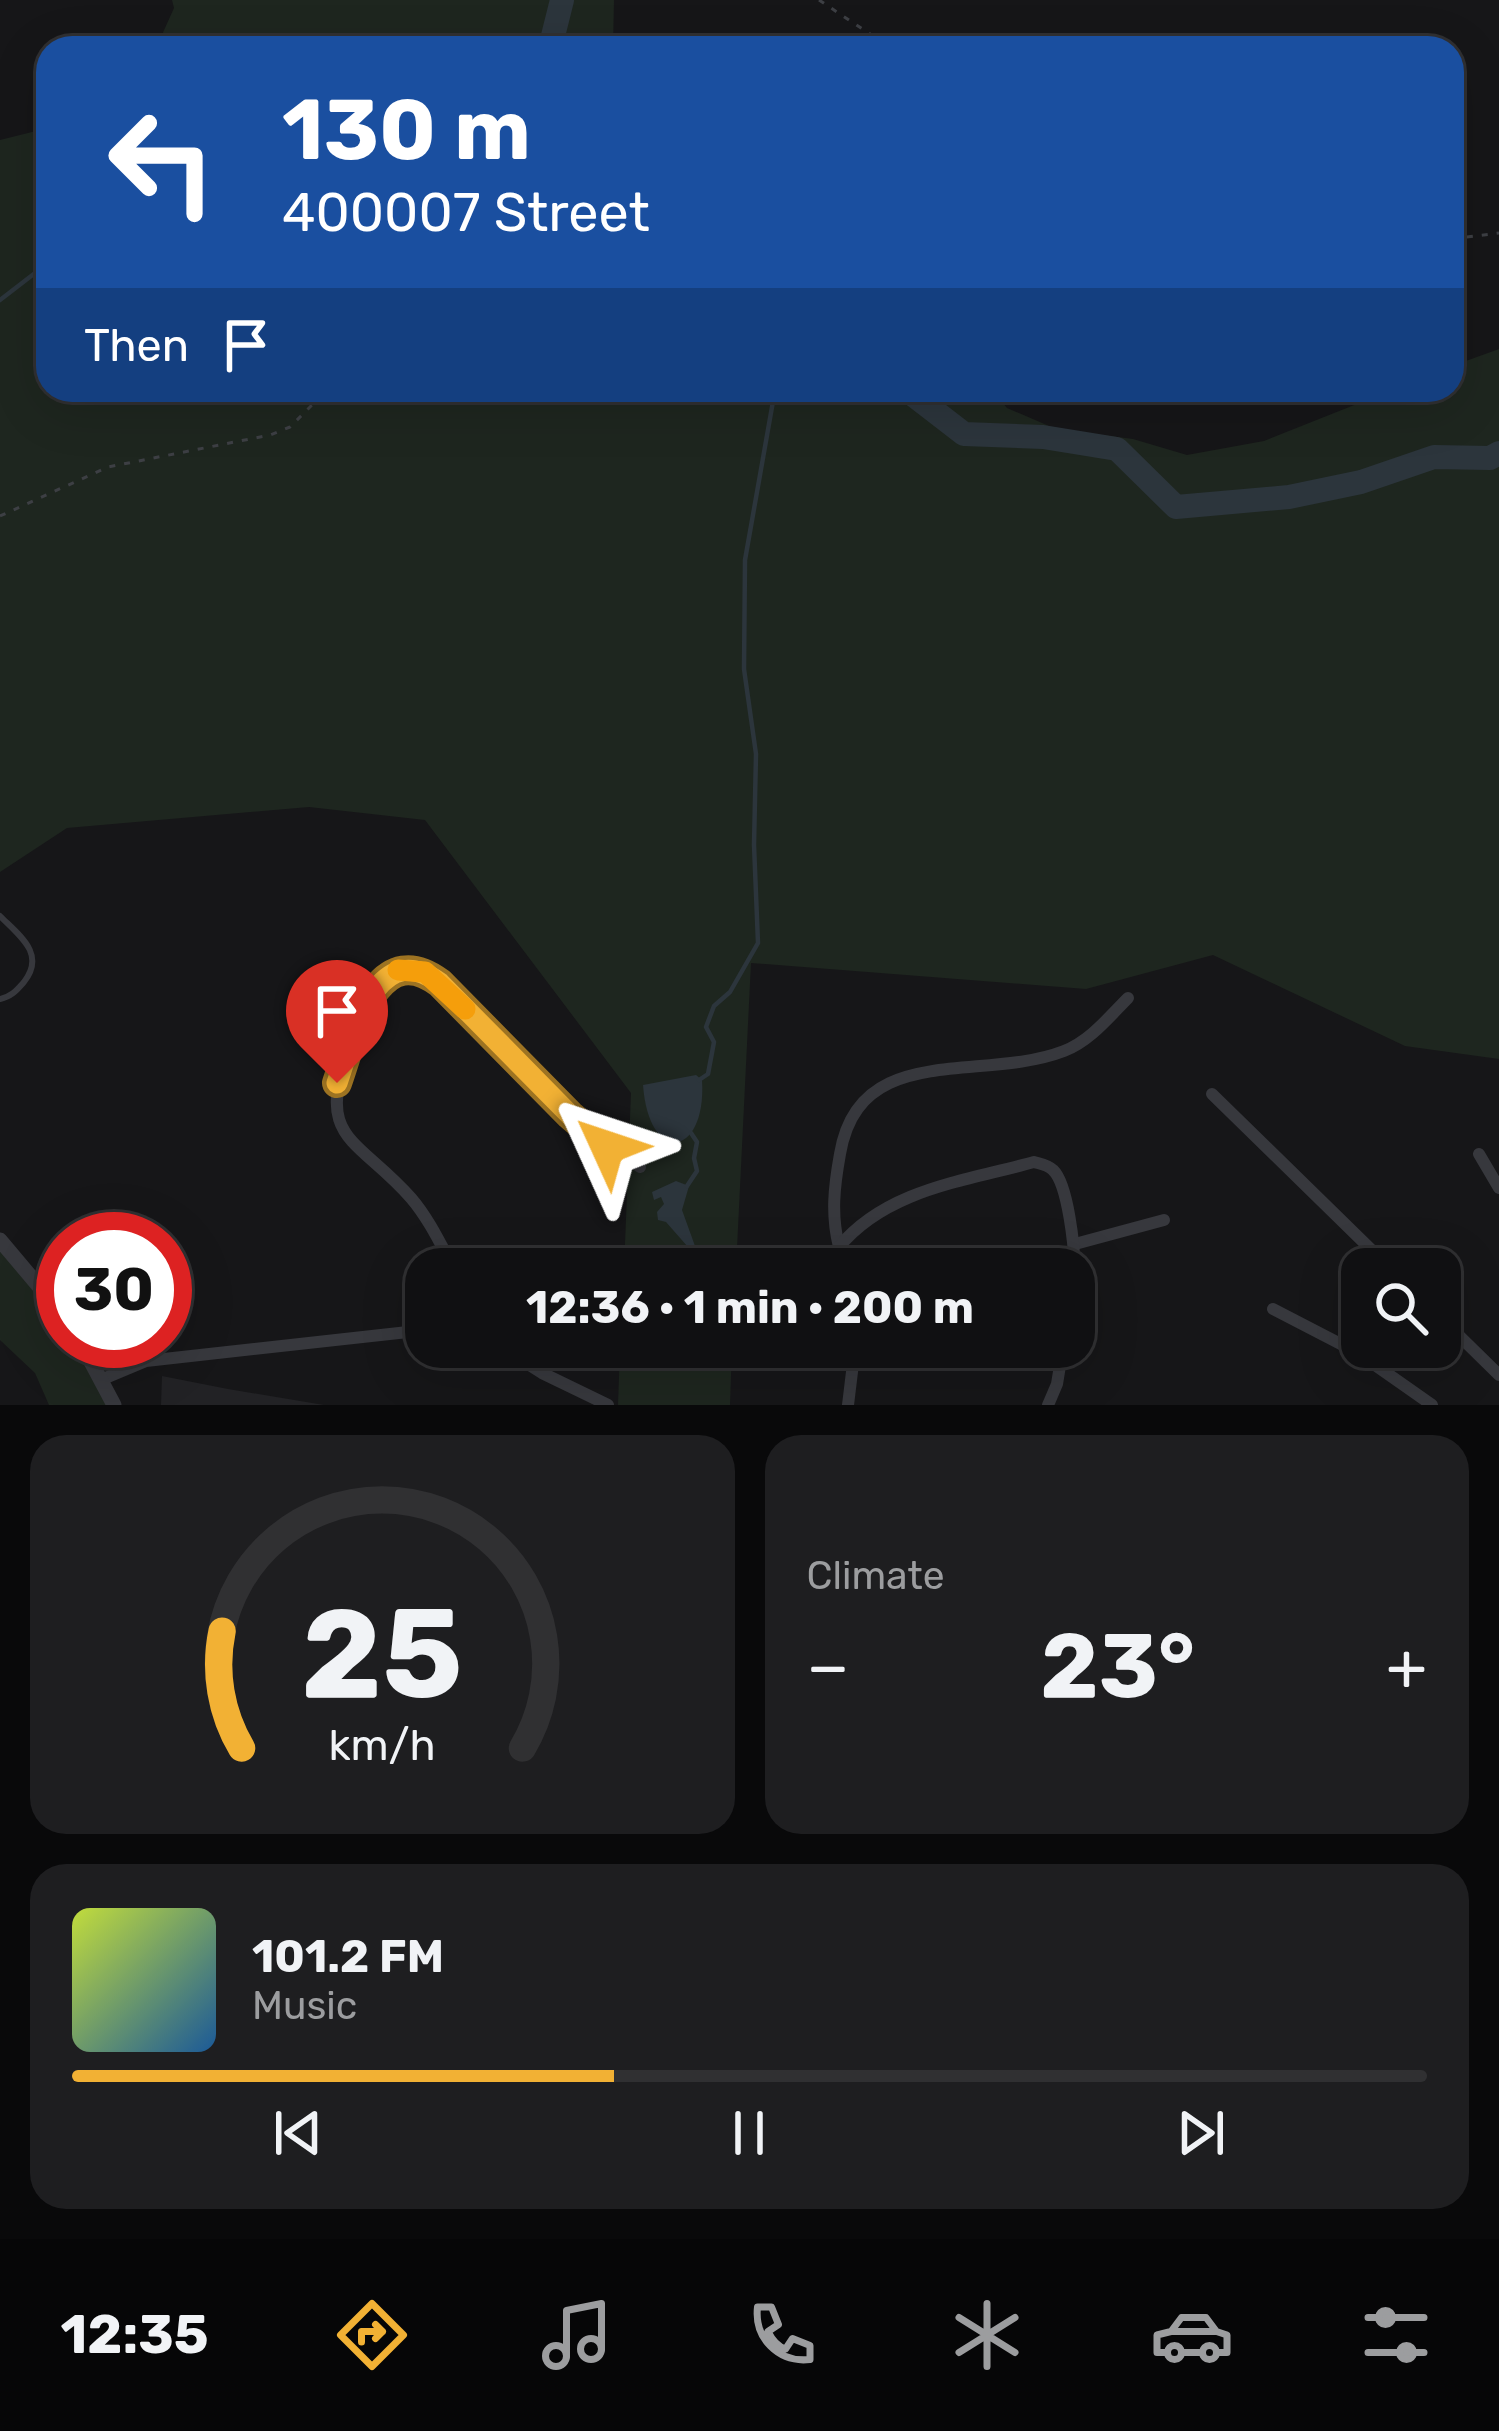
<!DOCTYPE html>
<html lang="en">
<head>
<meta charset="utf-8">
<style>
	body { margin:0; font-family:Rubik,sans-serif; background:#1e1e20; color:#f1f3f6; height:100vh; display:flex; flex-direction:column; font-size:45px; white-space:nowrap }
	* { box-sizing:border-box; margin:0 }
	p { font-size:39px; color:#9c9d9f }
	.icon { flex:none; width:66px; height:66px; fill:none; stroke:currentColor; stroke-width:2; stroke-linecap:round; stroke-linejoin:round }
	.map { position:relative; height:1405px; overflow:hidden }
	.details { display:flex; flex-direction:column; gap:30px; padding:30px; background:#09090a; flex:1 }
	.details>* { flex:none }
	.hud { position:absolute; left:36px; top:36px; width:1428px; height:366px; border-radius:36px; box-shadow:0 12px 48px #0002,0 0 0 3px #303032; background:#1a4fa0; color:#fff; overflow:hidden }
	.controls { position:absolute; left:1341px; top:1248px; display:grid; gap:24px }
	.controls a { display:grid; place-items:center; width:120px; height:120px; border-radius:24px; background:#101012; box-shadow:0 12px 48px #0002,0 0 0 3px #303032; font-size:60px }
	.speed { position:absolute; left:36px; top:1212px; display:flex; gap:24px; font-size:60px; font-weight:700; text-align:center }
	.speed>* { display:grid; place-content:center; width:156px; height:156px; border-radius:50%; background:#101012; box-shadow:0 12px 48px #0002,0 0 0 3px #303032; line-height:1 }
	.speed .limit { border:18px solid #d22; background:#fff; color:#111 }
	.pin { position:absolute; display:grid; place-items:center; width:102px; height:102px; color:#fff; margin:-123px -51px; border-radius:50% 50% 50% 0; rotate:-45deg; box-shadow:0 0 12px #0007 }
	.pin .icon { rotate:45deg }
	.me { position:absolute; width:132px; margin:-66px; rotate:312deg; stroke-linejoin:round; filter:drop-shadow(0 0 9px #0008) }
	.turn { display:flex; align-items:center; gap:42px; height:252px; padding:0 48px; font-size:54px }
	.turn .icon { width:156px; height:156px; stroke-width:2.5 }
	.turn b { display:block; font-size:84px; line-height:102px }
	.then { display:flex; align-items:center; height:114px; padding:0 48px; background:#0003; gap:24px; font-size:45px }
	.big { font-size:90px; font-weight:700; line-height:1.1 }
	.details .card { flex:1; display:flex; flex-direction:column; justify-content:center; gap:18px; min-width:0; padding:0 42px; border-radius:36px; background:#1e1e20 }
	.details .dial { align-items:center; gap:0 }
	.dial svg { height:312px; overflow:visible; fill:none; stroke:#303032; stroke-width:7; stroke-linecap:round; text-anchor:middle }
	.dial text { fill:#f1f3f6; stroke:none }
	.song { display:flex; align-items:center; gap:36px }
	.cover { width:144px; height:144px; border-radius:18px; background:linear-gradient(135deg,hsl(70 70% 55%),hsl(210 70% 35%)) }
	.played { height:12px; border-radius:6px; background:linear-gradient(90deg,#f2b134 40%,#303032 40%) }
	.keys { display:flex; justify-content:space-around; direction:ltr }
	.heat { display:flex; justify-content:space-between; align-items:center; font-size:66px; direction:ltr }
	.details .tiles { flex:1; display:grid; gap:30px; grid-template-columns:1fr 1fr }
	.card:last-child { grid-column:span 2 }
	.trip { position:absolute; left:405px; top:1248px; width:690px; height:120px; border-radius:36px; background:#101012; box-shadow:0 12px 48px #0002,0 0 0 3px #303032; font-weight:700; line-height:120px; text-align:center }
	.tab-bar { display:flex; height:192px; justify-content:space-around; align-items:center; background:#060607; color:#9c9d9f }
	.tab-bar .icon { width:84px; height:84px }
	.tab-bar .selected { color:#f2b134 }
	.tab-bar b { font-size:54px; color:#f1f3f6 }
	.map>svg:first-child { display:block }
	.built { fill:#222225 }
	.green { fill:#1e261f }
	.water { fill:#2c353c }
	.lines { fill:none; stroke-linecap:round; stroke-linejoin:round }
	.stream { stroke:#2c353c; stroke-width:4.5 }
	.river { stroke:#2c353c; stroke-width:24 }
	.path { stroke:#3d3f44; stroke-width:3; stroke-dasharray:6 9; stroke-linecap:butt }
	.service { stroke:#37383d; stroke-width:6 }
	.minor { stroke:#37383d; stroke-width:12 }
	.tertiary { stroke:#37383d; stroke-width:15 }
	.route-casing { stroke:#9d7322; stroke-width:30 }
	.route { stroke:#f2b134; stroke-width:21 }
	.slow { stroke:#f59e0b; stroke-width:21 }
</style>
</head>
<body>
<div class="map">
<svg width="1499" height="1405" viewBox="0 0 1499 1405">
	<rect width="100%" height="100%" fill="#161618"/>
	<polygon class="built" points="162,1376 228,1389 324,1405 161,1405"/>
	<g class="green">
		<polygon points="172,0 614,0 613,48 156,48 174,8"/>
		<polygon points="48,128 48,390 992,390 1007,408 1056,429 1133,439 1187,455 1264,441 1392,390 1452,390 1452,366 1499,349 1499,1059 1405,1046 1213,955 1086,989 751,963 736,1269 624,1269 631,1093 425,820 309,807 67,828 0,872 0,140"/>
		<polygon points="0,1240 63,1315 63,1341 80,1341 114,1405 49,1405 35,1373 0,1340"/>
		<polygon points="620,1347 732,1347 730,1405 618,1405"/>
	</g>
	<g class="water">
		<path d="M696,1075l6,5c5,77 -53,87 -59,5z"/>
		<polygon points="676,1181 689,1186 682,1210 695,1246 688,1247 666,1222 658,1220 657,1212 664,1204 661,1197 654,1200 652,1192"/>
	</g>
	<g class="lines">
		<g class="stream">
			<polyline points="0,300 48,263"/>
			<polyline points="699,1080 708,1074 714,1042 706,1027 714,1006 730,992 758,943 754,845 756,754 744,669 745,560 775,390"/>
			<polyline points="687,1186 697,1171 694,1158 697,1142 691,1133"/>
		</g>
		<g class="river">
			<polyline points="550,48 562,0"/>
			<polyline points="907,390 964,434 1043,437 1117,449 1176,507 1289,497 1361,482 1434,457 1490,458 1499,453"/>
		</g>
		<g class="path">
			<polyline points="819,0 891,48"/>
			<polyline points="1452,239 1499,233"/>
			<polyline points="0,516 108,467 270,435 290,427 327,390"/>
		</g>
		<path class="service" d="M0,916c20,20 46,38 24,66 -8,9 -12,14 -24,17"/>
		<g class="minor">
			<polyline points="1212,1094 1391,1269"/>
			<polyline points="1479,1154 1499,1188"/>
			<polyline points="1075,1244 1164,1220"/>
			<path d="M839,1247c-8,-32 -5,-60 1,-93 19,-114 141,-71 224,-103 26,-10 45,-34 64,-53"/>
			<path d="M454,1269c-13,-24 -25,-50 -43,-71 -54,-61 -98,-58 -60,-153 10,-27 19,-52 40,-72l24,-4 25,14c63,64 123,137 200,184"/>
			<path d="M843,1269l-4,-22c48,-58 127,-66 195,-85 7,2 14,3 19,8 15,14 22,79 21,99"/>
			<polyline points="1273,1309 1358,1353 1432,1405"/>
			<polyline points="1440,1317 1499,1375"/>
			<polyline points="501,1347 542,1373 608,1405"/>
			<polyline points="103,1379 146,1361 426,1330"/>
			<polyline points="848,1405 855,1347"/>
			<polyline points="1048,1405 1057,1384 1063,1347"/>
		</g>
		<g class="tertiary">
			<polyline points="0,1240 63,1315"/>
			<polyline points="80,1341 114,1405"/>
		</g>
	</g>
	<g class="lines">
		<defs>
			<path id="route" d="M337,1083c16,-45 38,-149 103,-100l130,132 37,32"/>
		</defs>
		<use href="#route" class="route-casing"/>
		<use href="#route" class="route"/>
		<polyline class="slow" points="398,970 425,972 465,1009"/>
	</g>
</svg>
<div class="controls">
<a><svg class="icon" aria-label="search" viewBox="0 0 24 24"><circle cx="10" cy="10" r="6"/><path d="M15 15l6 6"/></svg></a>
</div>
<div class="speed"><div class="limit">30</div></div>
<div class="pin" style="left:337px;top:1083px;background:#d93025"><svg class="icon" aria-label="arrive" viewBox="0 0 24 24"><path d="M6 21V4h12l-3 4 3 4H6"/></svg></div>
<svg class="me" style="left:607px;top:1147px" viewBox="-20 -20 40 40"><path d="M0-17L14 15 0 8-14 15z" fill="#f2b134" stroke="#fff" stroke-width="4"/></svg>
<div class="trip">12:36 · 1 min · 200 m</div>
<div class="hud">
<div class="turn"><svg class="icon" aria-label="left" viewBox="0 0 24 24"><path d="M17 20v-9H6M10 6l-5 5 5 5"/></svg><div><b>130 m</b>400007 Street</div></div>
<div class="then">Then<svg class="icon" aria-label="arrive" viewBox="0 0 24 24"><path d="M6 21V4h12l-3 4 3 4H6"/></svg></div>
</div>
</div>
<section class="details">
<div class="tiles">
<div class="card dial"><svg viewBox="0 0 100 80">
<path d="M14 69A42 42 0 1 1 86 69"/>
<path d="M14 69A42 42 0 0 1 9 39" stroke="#f2b134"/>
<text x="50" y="56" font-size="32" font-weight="700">25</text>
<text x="50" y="72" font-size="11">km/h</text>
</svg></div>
<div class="card"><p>Climate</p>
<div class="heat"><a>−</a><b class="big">23°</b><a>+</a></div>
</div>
<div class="card">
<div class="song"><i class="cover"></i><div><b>101.2 FM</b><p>Music</p></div></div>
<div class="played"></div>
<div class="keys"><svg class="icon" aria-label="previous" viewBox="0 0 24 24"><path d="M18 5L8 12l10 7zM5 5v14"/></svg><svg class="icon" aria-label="pause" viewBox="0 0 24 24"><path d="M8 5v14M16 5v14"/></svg><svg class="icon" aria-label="next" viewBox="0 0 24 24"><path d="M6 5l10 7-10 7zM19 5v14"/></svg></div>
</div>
</div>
</section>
<nav class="tab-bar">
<b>12:35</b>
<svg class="icon selected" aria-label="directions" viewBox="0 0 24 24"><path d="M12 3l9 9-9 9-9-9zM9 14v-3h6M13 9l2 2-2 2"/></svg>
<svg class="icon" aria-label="music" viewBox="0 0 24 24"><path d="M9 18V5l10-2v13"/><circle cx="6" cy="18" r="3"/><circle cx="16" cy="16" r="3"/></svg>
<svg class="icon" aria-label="phone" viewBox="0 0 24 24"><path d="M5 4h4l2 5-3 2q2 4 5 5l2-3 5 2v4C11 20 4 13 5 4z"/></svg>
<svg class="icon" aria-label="climate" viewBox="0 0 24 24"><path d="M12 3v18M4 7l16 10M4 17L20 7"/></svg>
<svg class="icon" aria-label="car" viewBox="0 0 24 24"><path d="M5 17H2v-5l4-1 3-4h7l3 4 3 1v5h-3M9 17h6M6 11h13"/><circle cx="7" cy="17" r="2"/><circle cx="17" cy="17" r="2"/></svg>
<svg class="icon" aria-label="filters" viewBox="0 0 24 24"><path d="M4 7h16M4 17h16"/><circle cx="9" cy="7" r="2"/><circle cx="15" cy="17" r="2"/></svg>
</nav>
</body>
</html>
